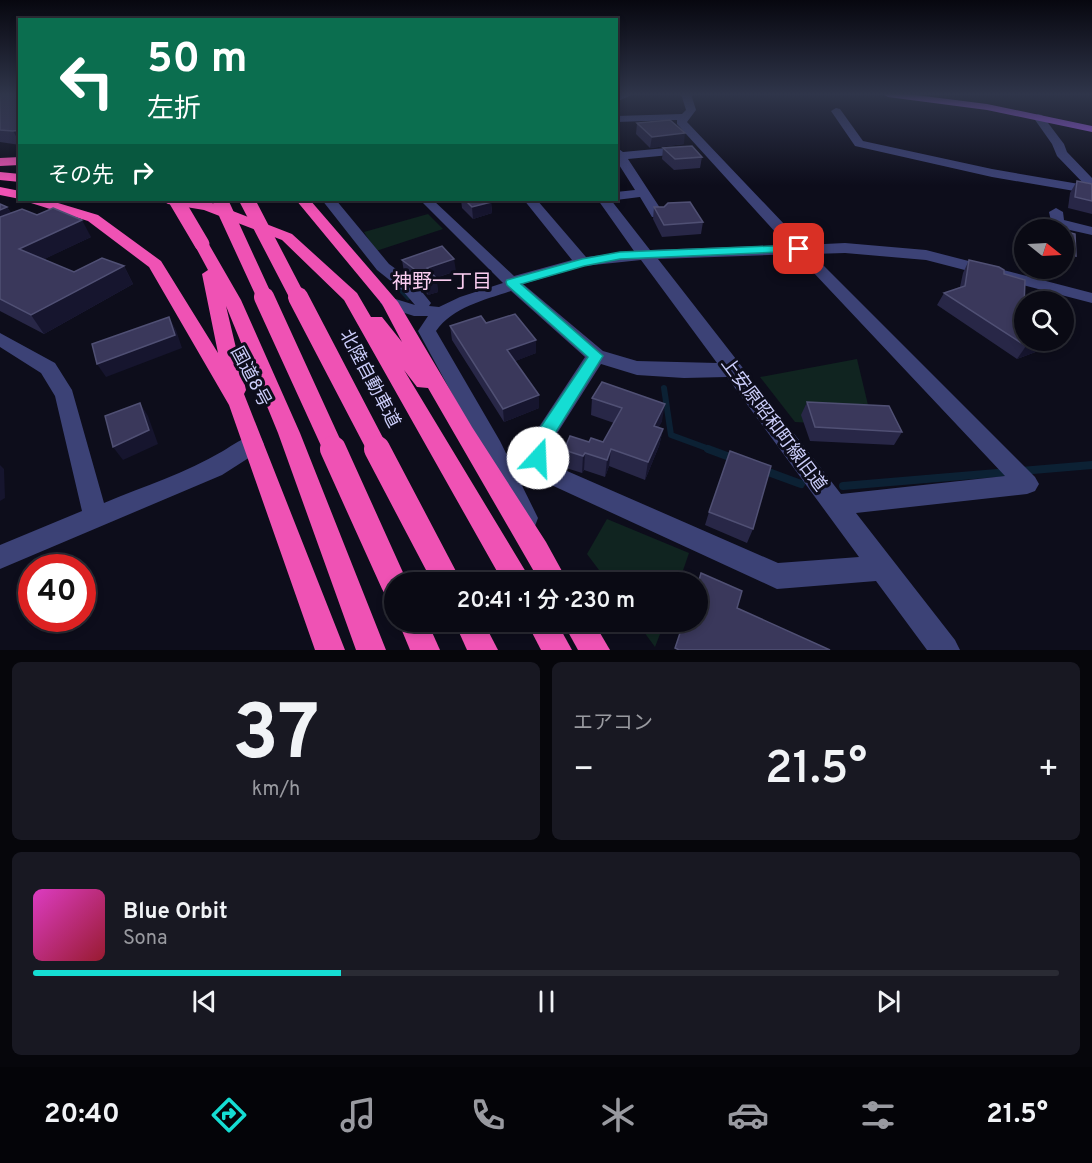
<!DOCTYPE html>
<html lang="ja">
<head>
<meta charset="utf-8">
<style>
	body { margin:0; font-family:Overpass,"Noto Sans JP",sans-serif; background:#181822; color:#f1f3f6; height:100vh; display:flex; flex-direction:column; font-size:22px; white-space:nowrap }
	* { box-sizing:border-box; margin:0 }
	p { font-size:20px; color:#999aa0 }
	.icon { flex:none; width:33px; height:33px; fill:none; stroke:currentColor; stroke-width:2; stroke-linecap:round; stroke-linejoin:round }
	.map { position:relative; height:650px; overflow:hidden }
	.sheet { display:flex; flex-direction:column; gap:12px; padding:12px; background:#06060b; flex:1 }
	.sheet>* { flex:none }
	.banner { position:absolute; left:18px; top:18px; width:600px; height:183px; border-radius:0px; box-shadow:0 3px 9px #0003,0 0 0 2px #2a2b34; background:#0b6e4f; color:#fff; overflow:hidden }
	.needle { width:39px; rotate:108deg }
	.buttons { position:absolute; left:1014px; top:219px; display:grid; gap:12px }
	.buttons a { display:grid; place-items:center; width:60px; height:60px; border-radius:50%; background:#0a0a14; box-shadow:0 3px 9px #0003,0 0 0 2px #2a2b34; font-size:30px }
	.speed { position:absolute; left:18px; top:554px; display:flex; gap:12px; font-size:30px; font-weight:700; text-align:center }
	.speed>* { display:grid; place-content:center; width:78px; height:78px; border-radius:50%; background:#0a0a14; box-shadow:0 3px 9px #0003,0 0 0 2px #2a2b34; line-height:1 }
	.speed .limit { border:9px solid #d22; background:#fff; color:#111 }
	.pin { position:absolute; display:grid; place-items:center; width:51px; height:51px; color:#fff; margin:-26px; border-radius:12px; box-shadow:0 3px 9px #0006 }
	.me { position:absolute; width:66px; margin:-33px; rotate:20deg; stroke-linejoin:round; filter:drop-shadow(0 0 4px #0008) }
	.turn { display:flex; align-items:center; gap:21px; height:126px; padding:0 30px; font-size:27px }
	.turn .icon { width:78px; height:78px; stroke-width:2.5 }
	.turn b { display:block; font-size:42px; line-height:51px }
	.then { display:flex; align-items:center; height:57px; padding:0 30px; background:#0003; gap:12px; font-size:22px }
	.big { font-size:45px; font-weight:600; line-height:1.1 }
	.sheet .tile { flex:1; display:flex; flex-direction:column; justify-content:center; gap:9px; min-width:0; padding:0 21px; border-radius:9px; background:#181822 }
	.sheet .dial { align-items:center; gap:0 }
	.dial b { font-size:78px; line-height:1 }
	.song { display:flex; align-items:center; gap:18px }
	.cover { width:72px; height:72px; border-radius:9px; background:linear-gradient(135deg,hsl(310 70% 55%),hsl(350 70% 35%)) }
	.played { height:6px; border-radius:3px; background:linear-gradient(90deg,#15ddd3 30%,#2a2b34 30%) }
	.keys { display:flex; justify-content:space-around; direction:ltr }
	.heat { display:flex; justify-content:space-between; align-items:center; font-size:33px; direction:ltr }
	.sheet .tiles { flex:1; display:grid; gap:12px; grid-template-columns:1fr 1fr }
	.tile:last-child { grid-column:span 2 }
	.trip { position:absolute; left:384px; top:572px; width:324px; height:60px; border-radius:30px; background:#0a0a14; box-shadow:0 3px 9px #0003,0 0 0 2px #2a2b34; font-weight:600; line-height:60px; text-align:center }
	.tabs { display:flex; height:96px; justify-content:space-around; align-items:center; background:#040408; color:#999aa0 }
	.tabs .icon { width:42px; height:42px }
	.tabs .on { color:#15ddd3 }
	.tabs b { font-size:27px; color:#f1f3f6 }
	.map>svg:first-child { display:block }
	.green { fill:#102420 }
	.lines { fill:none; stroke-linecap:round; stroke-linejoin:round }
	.stream-far2 { stroke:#0c2134; stroke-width:4.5 }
	.stream-far1 { stroke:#0c2134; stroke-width:6 }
	.stream { stroke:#0c2134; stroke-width:8 }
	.minor { fill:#3c4276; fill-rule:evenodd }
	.major { fill:#a35df0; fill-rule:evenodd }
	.highway { fill:#ef52b4; fill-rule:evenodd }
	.highway-bridge-far2 { stroke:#ef52b4; stroke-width:15 }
	.highway-bridge-far1 { stroke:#ef52b4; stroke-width:20 }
	.highway-bridge { stroke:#ef52b4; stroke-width:26 }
	.wall { fill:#282747 }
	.shaded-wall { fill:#16152e }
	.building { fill:#3a385b; stroke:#505074; stroke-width:1.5 }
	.route { fill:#15ddd3; stroke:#0e9089; stroke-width:1.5 }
	.labels { text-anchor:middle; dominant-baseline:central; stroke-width:6; stroke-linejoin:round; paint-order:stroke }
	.street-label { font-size:18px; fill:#cbcdfa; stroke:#0d0d1b }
	.neighbourhood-label { font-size:20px; fill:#facdf0; stroke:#0d0d1b }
</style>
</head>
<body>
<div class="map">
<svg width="1092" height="650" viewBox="0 0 1092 650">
	<rect width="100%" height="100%" fill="#0d0d1b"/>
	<g class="green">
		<polygon points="428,214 443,229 376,251 364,232"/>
		<polygon points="857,359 873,426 795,422 760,377"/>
		<polygon points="607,519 689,553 679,582 608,582 587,554"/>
		<polygon points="636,621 665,621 655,647"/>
	</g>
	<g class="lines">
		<polyline class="stream-far2" points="393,282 408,298"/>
		<polyline class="stream-far1" points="664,388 671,435 712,450"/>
		<g class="stream">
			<polyline points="708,449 735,459"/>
			<polyline points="763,470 801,484"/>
			<polyline points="1021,471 1092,465"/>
			<polyline points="843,486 1009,472"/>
		</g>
		<g class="minor">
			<polygon points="621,94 634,94 616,102 616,95"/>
			<path d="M681,94h10l5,16 -9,12 117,123 41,-2 81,7 166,43v10l-166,-43 -81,-7 -33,1 223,223 4,7 -4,7 -8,3 -171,19 99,127 5,10h-33l-51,-69 -99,8 -243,-112 -7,-19 2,-16 56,-85 -74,-66c-26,9 -58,16 -75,40l64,110 38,77 -3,8 -9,3 -9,-3 -35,-77 -64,-118 10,-15h-14l-31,-10 -3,-4 3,-4 6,-1 26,8 -13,-15 -25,-20 -55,-70h14l53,64 25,18 17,21 -2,3 10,1 21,-10 43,-14 -83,-83h13l81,76 58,-16 -48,-60h13l49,57 48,-6 -36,-51h13l39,50 137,-5 -110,-121v-4l-61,2v-6l66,-2 4,-4zM796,254l209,222 -164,18 -183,-235zM641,260l76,103 -80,-2 -34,-10 -80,-67 61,-18zM601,364l36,11 47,3 43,-1 132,180 -81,6 -227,-99 -2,-6 2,-15z"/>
			<polygon points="836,108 840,109 863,141 992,169 1085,185 1057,156 1052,144 1033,117 1038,114 1042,115 1064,144 1067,152 1092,178 1092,194 992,177 855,146 831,111"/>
			<polygon points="687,146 693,150 691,153 628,159 664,214 662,217 652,217 640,197 616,200 614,200 616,200 616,192 635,190 616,160 616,147 623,152"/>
			<polygon points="1056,208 1063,212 1064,220 1092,227 1092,235 1052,226 1049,212"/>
			<path d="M0,333l55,30 17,27 32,113c40,-17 82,-30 119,-52 12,-7 24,-18 38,-13l3,6 -3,6 -39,25 -222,94v-24l82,-34 -27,-115 -14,-23 -41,-26z"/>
		</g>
		<polygon class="major" points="883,94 908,94 987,104 1092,126 1092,132 987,110 888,97"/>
		<g class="highway">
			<polygon points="20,157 20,165 0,166 0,158"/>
			<polygon points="0,172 20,174 20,182 0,180"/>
			<polygon points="0,187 20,191 20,199 0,195"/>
			<polygon points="29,200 48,200 98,215 161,261 218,353 202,274 208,270 194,244 202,239 207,241 241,300 300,433 386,650 356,650 278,433 226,306 246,390 244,394 345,650 315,650 229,405 149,267 88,221 31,203"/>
			<polygon points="161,200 192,200 212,203 292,234 357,293 371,317 382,317 402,342 382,304 296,200 310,200 398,302 472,427 546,542 568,582 540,582 428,388 417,387 404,370 532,582 503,582 344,300 282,240 204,210 168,204"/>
			<polygon points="398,621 427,621 440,650 410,650"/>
			<polygon points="454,621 483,621 498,650 467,650"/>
			<polygon points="526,621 556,621 572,650 541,650"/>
			<polygon points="562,621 593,621 610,650 578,650"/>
		</g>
		<g class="highway-bridge-far2">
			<polyline points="176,200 202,244"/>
			<polyline points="220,200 265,298"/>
			<polyline points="247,200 298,298"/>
		</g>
		<g class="highway-bridge-far1">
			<polyline points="264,297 334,450"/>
			<polyline points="298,297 378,450"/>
		</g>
		<g class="highway-bridge">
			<polyline points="333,449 394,584"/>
			<polyline points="377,449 447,582"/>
		</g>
	</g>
	<g class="wall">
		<polygon points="0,94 20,94 20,145 0,142"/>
		<polygon points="637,123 684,144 650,148 636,134"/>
		<polygon points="663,148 702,157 700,168 674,170 662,159"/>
		<polygon points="1077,181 1092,184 1092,214 1068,208 1070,193"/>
		<polygon points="461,200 489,200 491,202 492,213 473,219 462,208"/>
		<polygon points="0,204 7,207 11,213 91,237 44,259 74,272 124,266 133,284 44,334 0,311"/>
		<polygon points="654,207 703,222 701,234 662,237 653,219"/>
		<polygon points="1064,231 1076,256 1067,268 1064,268"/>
		<polygon points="402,260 456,271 436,278 438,292 428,295 416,281 404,272"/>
		<polygon points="969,260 1004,274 1024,307 1054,345 1017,359 937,305 944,293 960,287 963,273"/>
		<polygon points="486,323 536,353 515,361 539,408 504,422 452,340 450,326"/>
		<polygon points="592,398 662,421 658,428 663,429 659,446 645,480 609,466 605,477 584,470 582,473 563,467 564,450 589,442 603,442 614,423 591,415"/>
		<polygon points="807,402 902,432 894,445 810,441 801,415"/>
		<polygon points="709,512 753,529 747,543 705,525"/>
	</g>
	<g class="shaded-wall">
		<polygon points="20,130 20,143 13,131"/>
		<polygon points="685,133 684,144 650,148 652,137"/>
		<polygon points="491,202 492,213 473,219 472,207"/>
		<polygon points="7,207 15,219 0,226 0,210"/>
		<polygon points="82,220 91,237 30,266 19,249"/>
		<polygon points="454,259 456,271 429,280 427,268"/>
		<polygon points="124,266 133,284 44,334 31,315"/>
		<polygon points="437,279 438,292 428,295 426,283"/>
		<polygon points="169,317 176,330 182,348 106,377 97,364"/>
		<polygon points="536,340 536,353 508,364 507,350"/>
		<polygon points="1040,340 1058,340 1054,345 1017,359 1026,346"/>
		<polygon points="539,395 539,408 504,422 503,409"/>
		<polygon points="140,403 148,416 158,444 123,460 113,447"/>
		<polygon points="665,404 662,421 651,443 654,426"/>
		<polygon points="663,429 659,446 645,480 648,462"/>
		<polygon points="611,449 609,466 605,477 607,460"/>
		<polygon points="585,453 584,470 582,473 583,456"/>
		<polygon points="0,465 4,469 5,498 0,501"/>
	</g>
	<g class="building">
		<polygon points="0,94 20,94 20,130 13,131 0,130"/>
		<polygon points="670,120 685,133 652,137 637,123"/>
		<polygon points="692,146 702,157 675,159 663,148"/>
		<polygon points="1077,181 1092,184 1092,201 1075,197"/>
		<polygon points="465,200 489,200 491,202 472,207"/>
		<polygon points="690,202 703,222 664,225 654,207 664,207 668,203"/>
		<polygon points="0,204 7,207 0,210"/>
		<polygon points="53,208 82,220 19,249 74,272 102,258 124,266 31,315 0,299 0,217 22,209 37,215"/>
		<polygon points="1034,224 1055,230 1034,230"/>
		<polygon points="1064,231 1075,234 1076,256 1064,253"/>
		<polygon points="442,246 454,259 427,268 437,279 426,283 414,269 402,260"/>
		<polygon points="969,260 999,267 1004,270 1004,274 1025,280 1024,307 1024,340 1040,340 1026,346 944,293 965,286"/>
		<polygon points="515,314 536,340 507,350 539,395 503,409 450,326 481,316 486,323"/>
		<polygon points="169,317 175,335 97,364 92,344"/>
		<polygon points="602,382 665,404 654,426 663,429 648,462 611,449 607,460 585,453 583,456 564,450 570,436 589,442 591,438 603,442 622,408 592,398"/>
		<polygon points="807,402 889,406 902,432 815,427"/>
		<polygon points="140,403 149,430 113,447 105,416"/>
		<polygon points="730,451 771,466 753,529 709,512"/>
		<polygon points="701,573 742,591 737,608 830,650 679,650 675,648 684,621 698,621 698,584"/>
	</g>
	<linearGradient id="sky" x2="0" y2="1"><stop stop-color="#07070f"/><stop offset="0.51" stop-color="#2f354a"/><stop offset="1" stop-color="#2f354a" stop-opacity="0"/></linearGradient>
	<rect width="1092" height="185" fill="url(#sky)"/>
	<polygon class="route" points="799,245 803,246 803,251 620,259 584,266 521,284 603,356 549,443 544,463 538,465 532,463 529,458 534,437 588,357 507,285 506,282 507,280 582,259 620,252"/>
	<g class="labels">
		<g class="street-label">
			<text transform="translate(250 377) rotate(62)">国道8号</text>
			<text transform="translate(369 379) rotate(62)">北陸自動車道</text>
			<text transform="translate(773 425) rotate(53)">上安原昭和町線旧道</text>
		</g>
		<g class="neighbourhood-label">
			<text x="442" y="283">神野一丁目</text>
		</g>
	</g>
</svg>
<div class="buttons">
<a><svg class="needle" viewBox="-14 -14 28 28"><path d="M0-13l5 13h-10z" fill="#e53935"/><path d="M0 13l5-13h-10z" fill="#999aa0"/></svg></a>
<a><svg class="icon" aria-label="search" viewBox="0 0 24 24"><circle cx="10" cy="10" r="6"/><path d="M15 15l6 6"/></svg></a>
</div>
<div class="speed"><div class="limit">40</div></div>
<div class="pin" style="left:799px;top:249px;background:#d93025"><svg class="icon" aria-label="arrive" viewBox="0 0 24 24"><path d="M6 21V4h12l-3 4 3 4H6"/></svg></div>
<svg class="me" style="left:538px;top:458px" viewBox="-20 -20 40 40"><circle r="19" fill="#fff"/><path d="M0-13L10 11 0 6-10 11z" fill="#15ddd3"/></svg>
<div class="trip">20:41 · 1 分 · 230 m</div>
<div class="banner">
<div class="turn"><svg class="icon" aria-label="left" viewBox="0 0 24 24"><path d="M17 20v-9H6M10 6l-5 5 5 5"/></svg><div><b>50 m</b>左折</div></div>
<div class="then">その先<svg class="icon" aria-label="right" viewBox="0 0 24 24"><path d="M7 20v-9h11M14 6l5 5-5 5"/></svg></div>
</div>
</div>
<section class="sheet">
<div class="tiles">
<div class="tile dial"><b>37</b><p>km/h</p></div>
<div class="tile"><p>エアコン</p>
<div class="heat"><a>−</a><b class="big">21.5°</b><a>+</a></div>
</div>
<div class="tile">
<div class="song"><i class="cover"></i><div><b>Blue Orbit</b><p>Sona</p></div></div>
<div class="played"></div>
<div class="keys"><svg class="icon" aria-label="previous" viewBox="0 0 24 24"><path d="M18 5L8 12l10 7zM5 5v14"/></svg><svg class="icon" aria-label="pause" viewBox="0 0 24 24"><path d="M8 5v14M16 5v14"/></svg><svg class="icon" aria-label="next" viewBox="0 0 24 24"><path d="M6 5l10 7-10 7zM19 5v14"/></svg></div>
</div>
</div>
</section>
<nav class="tabs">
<b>20:40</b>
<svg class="icon on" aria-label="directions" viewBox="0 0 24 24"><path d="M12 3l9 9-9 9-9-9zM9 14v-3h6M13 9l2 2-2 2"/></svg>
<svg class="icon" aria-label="music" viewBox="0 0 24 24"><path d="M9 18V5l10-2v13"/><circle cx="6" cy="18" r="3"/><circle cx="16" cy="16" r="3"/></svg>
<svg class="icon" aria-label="phone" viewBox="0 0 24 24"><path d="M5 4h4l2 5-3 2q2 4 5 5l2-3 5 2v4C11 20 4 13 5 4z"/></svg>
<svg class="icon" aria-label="climate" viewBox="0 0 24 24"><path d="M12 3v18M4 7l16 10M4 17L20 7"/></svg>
<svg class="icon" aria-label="car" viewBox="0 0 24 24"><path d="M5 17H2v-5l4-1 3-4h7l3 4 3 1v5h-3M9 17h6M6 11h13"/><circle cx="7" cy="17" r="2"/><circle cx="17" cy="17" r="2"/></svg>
<svg class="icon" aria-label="filters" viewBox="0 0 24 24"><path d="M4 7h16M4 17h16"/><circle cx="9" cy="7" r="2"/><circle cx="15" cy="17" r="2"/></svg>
<b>21.5°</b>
</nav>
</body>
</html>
